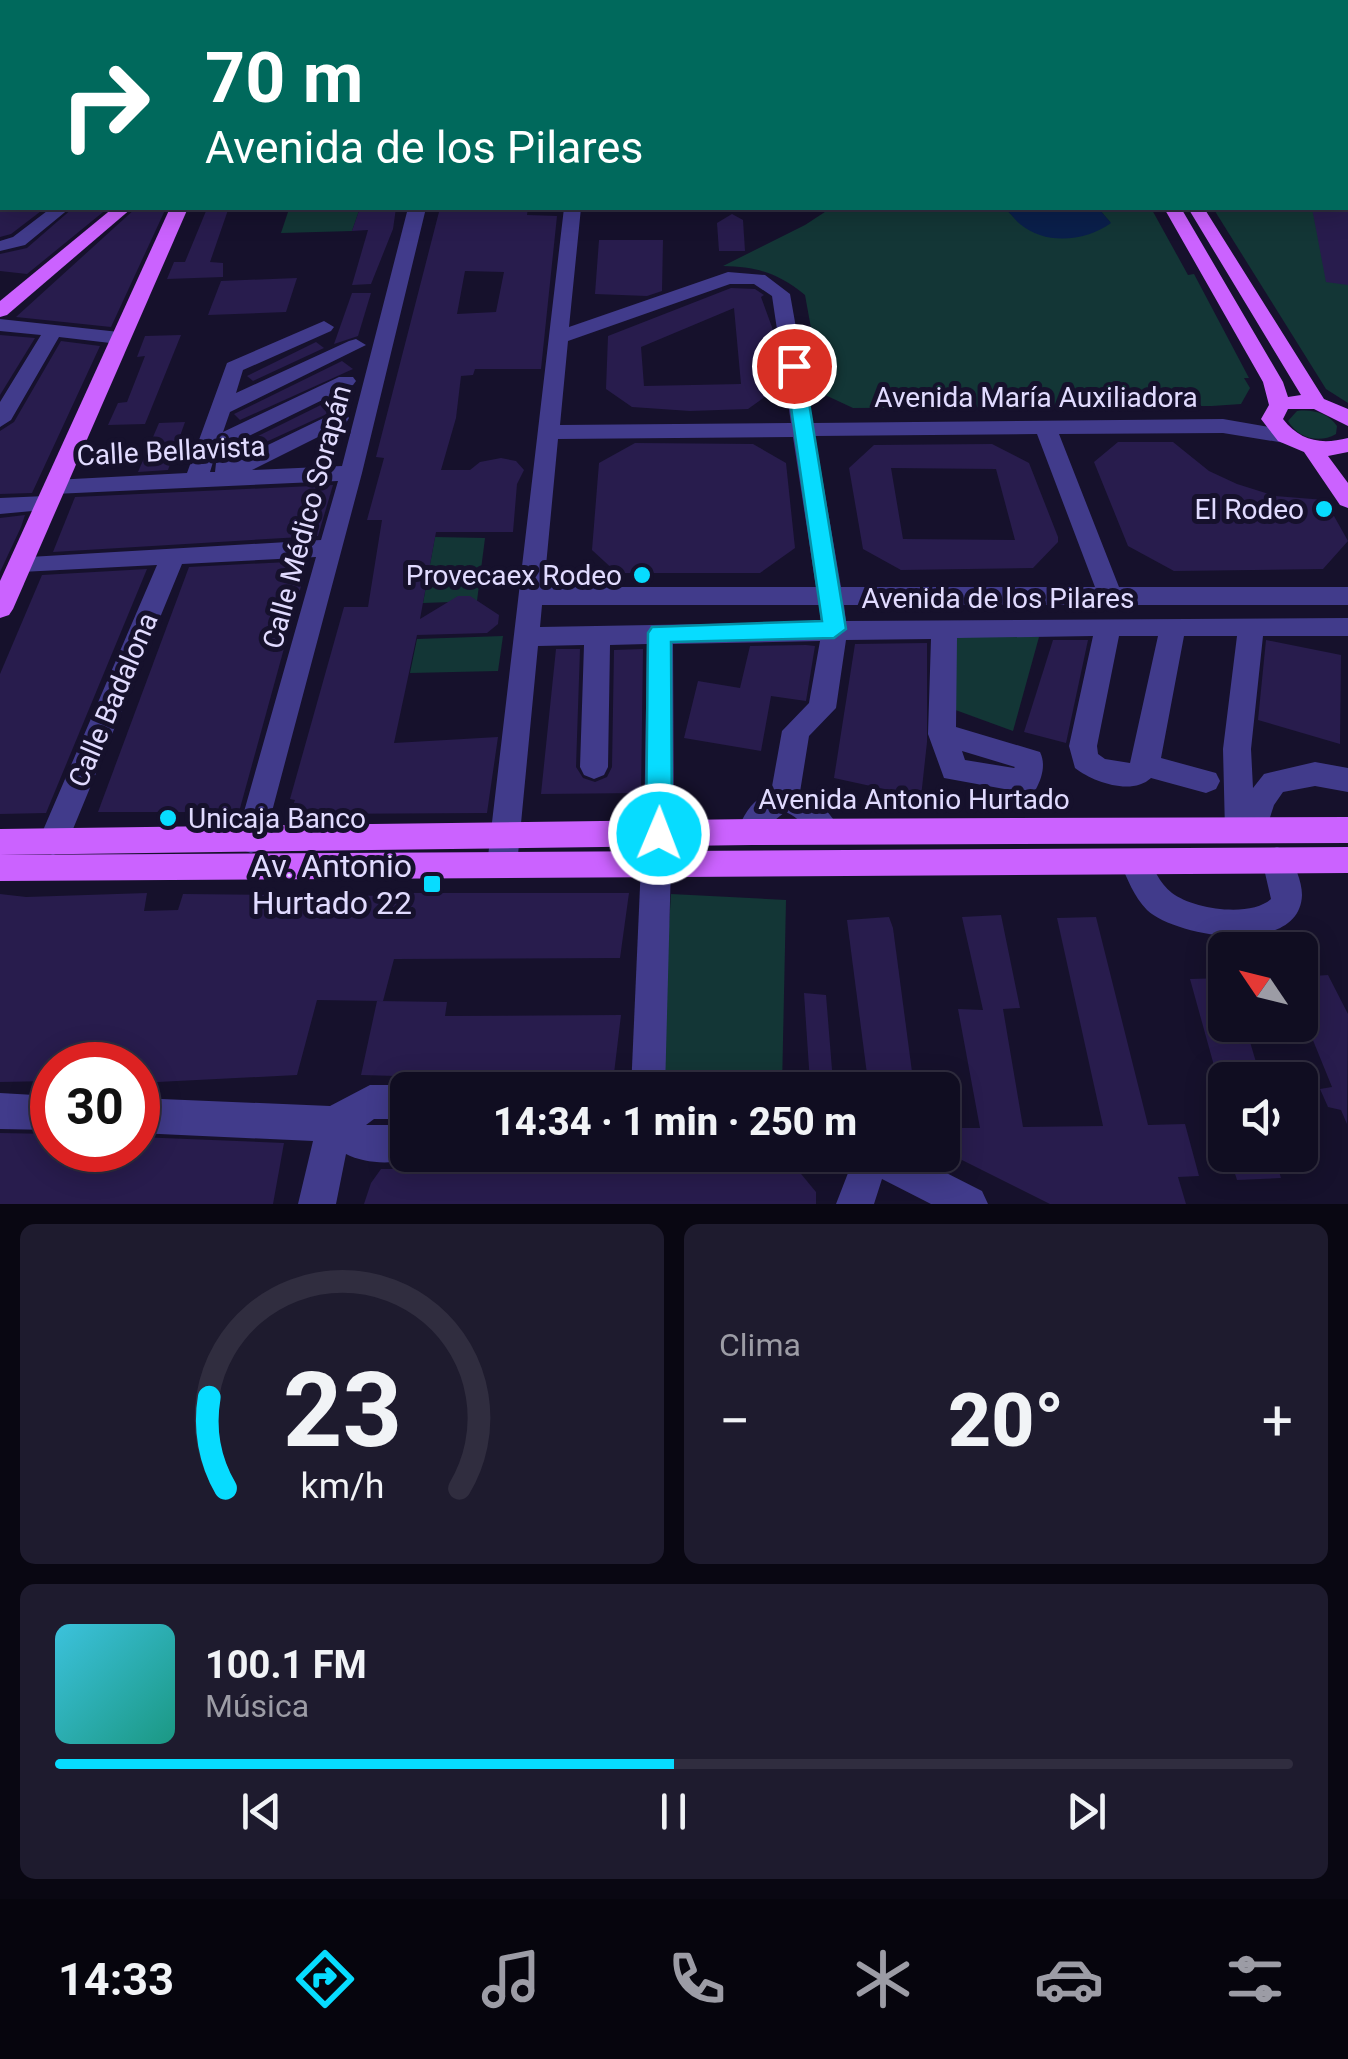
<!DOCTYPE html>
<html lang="es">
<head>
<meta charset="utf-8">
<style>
	body { margin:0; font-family:Roboto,sans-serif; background:#1e1b2e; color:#f1f3f6; height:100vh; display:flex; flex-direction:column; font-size:38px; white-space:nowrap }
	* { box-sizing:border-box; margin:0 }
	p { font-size:32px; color:#9c9ca5 }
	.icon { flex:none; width:55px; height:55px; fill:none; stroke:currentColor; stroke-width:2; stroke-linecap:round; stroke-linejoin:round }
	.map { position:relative; height:1204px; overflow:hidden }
	.side { display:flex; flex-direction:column; gap:20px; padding:20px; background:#090712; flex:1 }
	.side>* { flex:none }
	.guide { position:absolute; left:0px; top:0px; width:1350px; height:210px; box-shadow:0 5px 25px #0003,0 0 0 2px #302d3f; background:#00695c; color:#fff; overflow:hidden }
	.needle { width:65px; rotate:305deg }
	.tools { position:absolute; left:1208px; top:932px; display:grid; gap:20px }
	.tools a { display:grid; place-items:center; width:110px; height:110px; border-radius:15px; background:#100d21; box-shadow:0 5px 25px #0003,0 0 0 2px #302d3f; font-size:50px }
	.speed { position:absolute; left:30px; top:1042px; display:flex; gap:20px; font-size:50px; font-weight:700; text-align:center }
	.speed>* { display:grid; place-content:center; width:130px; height:130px; border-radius:50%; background:#100d21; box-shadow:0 5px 25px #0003,0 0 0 2px #302d3f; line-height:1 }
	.speed .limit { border:15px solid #d22; background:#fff; color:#111 }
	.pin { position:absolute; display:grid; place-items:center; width:85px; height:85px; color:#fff; margin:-42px; border:5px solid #fff; border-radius:50%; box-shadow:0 2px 10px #0007 }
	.me { position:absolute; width:110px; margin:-55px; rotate:1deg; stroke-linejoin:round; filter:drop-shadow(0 0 8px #0008) }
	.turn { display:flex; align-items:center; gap:35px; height:210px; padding:0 40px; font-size:45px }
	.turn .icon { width:130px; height:130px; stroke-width:2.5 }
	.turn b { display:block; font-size:70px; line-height:85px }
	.big { font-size:75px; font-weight:800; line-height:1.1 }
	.side .tile { flex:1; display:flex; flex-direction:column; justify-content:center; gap:15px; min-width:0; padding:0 35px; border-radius:15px; background:#1e1b2e }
	.side .dial { align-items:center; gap:0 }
	.dial svg { height:260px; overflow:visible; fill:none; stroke:#302d3f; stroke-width:7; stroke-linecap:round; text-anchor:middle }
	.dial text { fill:#f1f3f6; stroke:none }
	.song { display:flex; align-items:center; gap:30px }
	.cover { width:120px; height:120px; border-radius:15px; background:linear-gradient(135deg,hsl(190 70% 55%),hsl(170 70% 35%)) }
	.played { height:10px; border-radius:5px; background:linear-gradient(90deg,#07dcff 50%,#302d3f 50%) }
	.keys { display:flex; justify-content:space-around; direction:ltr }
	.heat { display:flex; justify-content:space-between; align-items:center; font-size:55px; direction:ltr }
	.side .tiles { flex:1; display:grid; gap:20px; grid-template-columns:1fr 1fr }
	.tile:last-child { grid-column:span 2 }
	.trip { position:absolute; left:390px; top:1072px; width:570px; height:100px; border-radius:15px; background:#100d21; box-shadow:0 5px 25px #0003,0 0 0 2px #302d3f; font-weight:800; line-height:100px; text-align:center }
	.menu { display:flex; height:160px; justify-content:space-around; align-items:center; background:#06050d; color:#9c9ca5 }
	.menu .icon { width:70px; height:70px }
	.menu .current { color:#07dcff }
	.menu b { font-size:45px; color:#f1f3f6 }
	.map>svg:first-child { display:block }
	.green { fill:#133636 }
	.water { fill:#0a1f4b }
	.building { fill:#281c4d; fill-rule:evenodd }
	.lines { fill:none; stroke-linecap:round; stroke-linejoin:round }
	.minor { fill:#413b8b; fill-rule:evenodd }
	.major { fill:#cb62ff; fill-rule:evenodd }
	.route { fill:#07dcff; stroke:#058fa6; stroke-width:2.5 }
	.poi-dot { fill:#07dcff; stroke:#16112c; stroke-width:4 }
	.labels { text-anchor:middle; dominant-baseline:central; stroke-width:10; stroke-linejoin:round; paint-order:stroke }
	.street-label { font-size:28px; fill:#e1dbff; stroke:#16112c }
	.poi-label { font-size:28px; fill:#e1dbff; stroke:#16112c; text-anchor:end }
	.near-poi-label { font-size:32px; fill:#e1dbff; stroke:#16112c; text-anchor:end }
</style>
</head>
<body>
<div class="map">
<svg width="1348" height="1204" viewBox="0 0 1348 1204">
	<rect width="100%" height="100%" fill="#16112c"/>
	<g class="green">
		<polygon points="637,0 1054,0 643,2"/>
		<polygon points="1348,26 1348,403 1326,389 1213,208 1348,208"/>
		<polygon points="360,208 352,231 281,233 289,209"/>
		<path d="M831,208h173c6,4 10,11 17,15 30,20 61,19 89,-1l-12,-14h53l37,67 6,-1 55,104h-5l6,10 -9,16 -29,2 -359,2 -30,-14 -18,-99c-27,-22 -47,-28 -82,-29l82,-41z"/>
		<path d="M1297,411c16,-2 31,2 40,15l-1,8c-17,10 -38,4 -48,-13z"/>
		<polygon points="435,537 485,538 477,601 423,603"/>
		<polygon points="957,635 1039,637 1013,731 950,708"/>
		<polygon points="503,636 498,671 410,673 417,639"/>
		<polygon points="671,894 786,900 782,1087 659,1080"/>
	</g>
	<path class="water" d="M1004,208h94l13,15c-25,18 -65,23 -91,1 -6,-5 -9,-11 -16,-16z"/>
	<g class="building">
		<polygon points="0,208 45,208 11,234 0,237"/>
		<polygon points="73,208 108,208 27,274 0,271 0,254 27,248"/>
		<polygon points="136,208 166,208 111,327 16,317"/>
		<polygon points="360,208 396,208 393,229 371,284 352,285 368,230 352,231"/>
		<path d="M440,208h88l-1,7 30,1 -16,153h-66l-2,6 -12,1 -5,42 -15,52h29l10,-8 21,-4 15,3 8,9 -7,14 -4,48h-77l-16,87 38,-23h12l29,19 -1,9 -11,9 -70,2 -23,108 104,-6 -11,76 -184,1 3,-3 -15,-1 4,-10 -5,-1 54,-192h24l14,-87h-15l17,-62 -8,-1zM465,271l39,1 -8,40 -39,2z"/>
		<polygon points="1312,208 1348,208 1348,285 1326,282"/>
		<polygon points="228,210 210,262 223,263 223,277 167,279 174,262 185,262 206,211"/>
		<polygon points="732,214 743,220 745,251 719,251 717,223"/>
		<polygon points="599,240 663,240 662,291 647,296 595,294"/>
		<polygon points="297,278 286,312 208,315 221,281"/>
		<path d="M731,288l24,1 9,6 -3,2 12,33 4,58 -29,21 -58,2 -58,-4 -26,-18 2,-53zM734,308l7,76 -97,2 -3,-39z"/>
		<polygon points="352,293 371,293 358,336 334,344"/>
		<polygon points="0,335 35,338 0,395"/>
		<polygon points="181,335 145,424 108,425 118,403 127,402 145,356 137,357 145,336"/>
		<polygon points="61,341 100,346 32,493 0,494 0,431 14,422"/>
		<polygon points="316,342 324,348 253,381 247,376"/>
		<polygon points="342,361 353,369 240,420 234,414"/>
		<polygon points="333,399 342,407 266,442 258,436"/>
		<polygon points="185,422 168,470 138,472 159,423"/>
		<polygon points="1118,442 1173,442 1209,471 1237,484 1275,496 1325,500 1348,541 1323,569 1174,571 1128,546 1094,462"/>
		<polygon points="635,443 753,444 786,463 795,548 760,573 617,573 592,550 599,463"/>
		<path d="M992,444l37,19 29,74v5l-25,26 -132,2 -38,-21 -14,-81 25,-23zM891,468l105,1 19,71 -112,-1z"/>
		<polygon points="333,485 318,536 53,552 75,497"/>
		<polygon points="25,515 21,527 0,572 0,518"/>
		<polygon points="308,561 239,812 98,812 189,567"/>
		<polygon points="147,569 46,813 0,814 0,674 42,575"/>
		<polygon points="1053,640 1088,640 1066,743 1024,732"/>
		<polygon points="1266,640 1341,655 1340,744 1258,720"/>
		<polygon points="927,643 927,742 921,797 834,778 855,644"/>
		<polygon points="806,645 815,646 806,701 771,696 761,751 684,738 698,681 740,688 750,646"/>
		<polygon points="556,649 580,649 576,767 583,778 595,782 607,777 612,767 614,650 643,649 641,793 541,794"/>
		<polygon points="147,893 144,911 178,910 183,894 409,896 410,893 629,893 620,958 394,959 383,1001 317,1000 297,1075 138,1083 138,1065 126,1065 127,1059 86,1058 83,1065 52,1065 52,1081 0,1082 0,894 26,897"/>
		<polygon points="1001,915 1020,1008 1003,1009 1023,1127 1103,1126 1057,918 1096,917 1148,1125 1185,1124 1199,1176 1178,1177 1186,1204 1050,1204 942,1150 942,1128 980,1128 958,1009 983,1010 962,917"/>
		<polygon points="889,917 893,928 912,1072 867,1074 847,920"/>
		<polygon points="1328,975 1348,1014 1347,1124 1341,1110 1328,1107 1320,1089 1332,1087 1308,1028 1300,1028 1300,977"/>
		<polygon points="1225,978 1225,1025 1245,1025 1261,1079 1218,1080 1190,979"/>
		<polygon points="804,993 826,995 833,1082 810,1083"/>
		<polygon points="377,1001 447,1002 445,1016 621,1015 613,1082 361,1075"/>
		<polygon points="0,1133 52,1134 52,1150 138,1150 138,1137 284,1143 273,1204 0,1204"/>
		<polygon points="1229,1155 1274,1155 1281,1178 1237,1180"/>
		<polygon points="381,1169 797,1169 816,1192 816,1204 364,1204 371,1183"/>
	</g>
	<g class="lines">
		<g class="minor">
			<polygon points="474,0 497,0 499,2 475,2"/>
			<polygon points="2,6 2,14 0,15 0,7"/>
			<polygon points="1,45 2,58 0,58 0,45"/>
			<rect x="0" y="163" width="2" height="10"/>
			<rect x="0" y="193" width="2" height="10"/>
			<polygon points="51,208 70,208 25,245 0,251 0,241 13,237"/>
			<polygon points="408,208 426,208 362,473 262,849 251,853 240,849 236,840 316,557 182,564 64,851 53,855 42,851 38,842 157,565 21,572 12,570 9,564 12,558 321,540 338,481 54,494 43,487 54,480 187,473 227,363 324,321 334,327 331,331 243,370 236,393 349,341 356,339 366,345 230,412 223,432 339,377 353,377 356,381 353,385 216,452 210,472 215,472 216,463 237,460 338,411 346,413 349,418 346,423 252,470 342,466"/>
			<path d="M564,208h17l-12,119 159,-55 37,3 25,19 23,129 410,-4 70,12 3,5 -3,5 -8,2 -62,-10 -164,1 60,153h229v18h-504l2,16 502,-3v18h-85l-12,113 2,39 11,-14 51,-12 33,6v24l-33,-6 -32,6 -9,13 -11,34 -10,4 -23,-4 -5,-9 -2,-81 14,-113h-53l-23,122 55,15 4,8 -4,8 -10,4 -55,-15c-19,18 -58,4 -76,-10l-6,-22 24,-110 -136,2 -1,89 84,25c6,12 2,26 -4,37l-10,4 -82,-15 -16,-44 3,-95 -85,1 -10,68 -27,28 -9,56 17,6 26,34 -5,9c-25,9 -31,-22 -53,-29l-15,12 -8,17 -10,4 -10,-4 -5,-9c7,-19 15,-32 34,-40l11,-61 27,-28 11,-62 -147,3 1,190 -5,9 -10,4 -10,-4 -5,-9 3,-190 -37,1 -2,122 -4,8 -10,4 -10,-4 -4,-8 4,-122 -46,1 -21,219 -4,9 -11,4 -11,-4 -4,-9zM730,284h24l18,12 19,127 -231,2 8,-84zM1037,434l58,153h-254l-26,-151zM793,437l23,150h-272l14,-148zM542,605h277l2,17 -281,5zM1119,636h39l-28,127 -25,-4 -7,-5 -1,-8zM962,751l53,16 -1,1 -49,-8z"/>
			<polygon points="0,319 119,332 129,338 119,344 59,337 11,420 0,427 0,402 41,335 0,331"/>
			<polygon points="46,496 54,499 58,504 54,509 0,514 0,498"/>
			<path d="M1277,847l11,4c6,13 14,30 14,44 -2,62 -125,43 -155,15 -13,-13 -20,-32 -27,-48l4,-9 11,-4 11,4c7,14 13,30 26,40 21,16 78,25 99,6l-9,-39 4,-9z"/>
			<polygon points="656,851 667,855 671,864 665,1090 631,1090 641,864 645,855"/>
			<path d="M370,1085h38l12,5h-12v29h-34l-8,6h42v30h13c-21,10 -54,10 -75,-1l-10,50h-38l15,-63 -175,-8v-35l192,8z"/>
			<polygon points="0,1093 52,1096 52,1130 0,1129"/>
			<polygon points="855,1155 911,1155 982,1191 988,1204 931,1204 882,1179 874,1204 836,1204"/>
		</g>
		<g class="major">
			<polygon points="117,0 130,0 132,2 118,2"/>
			<polygon points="2,115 2,125 0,126 0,116"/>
			<polygon points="113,208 132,208 7,315 0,317 0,301"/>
			<polygon points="170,208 188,208 13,609 9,615 0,618 0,581"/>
			<path d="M1164,208h17l102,174 5,15 13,-2 -113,-187h16l120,191 24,10v17l-34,-17h-26l-5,10c17,22 38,26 65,19v14l-20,4 20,27v25l-8,-3 -36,-53 -26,-11 -17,-22 8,-14 -6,-23z"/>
			<polygon points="1348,817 1348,843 752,845 0,855 0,829 752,819"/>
			<polygon points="1348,847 1348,873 0,881 0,855"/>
		</g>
	</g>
	<polygon class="route" points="794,360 803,366 846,629 834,638 671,642 672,834 669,842 659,846 649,842 646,834 648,633 652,627 822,621 785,366"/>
	<g class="poi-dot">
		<circle cx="1324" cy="509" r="10"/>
		<circle cx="642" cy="575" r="10"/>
		<circle cx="168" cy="818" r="10"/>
		<rect x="422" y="874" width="20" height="20" rx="5"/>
	</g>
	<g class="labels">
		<g class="street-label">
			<text x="1036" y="397">Avenida María Auxiliadora</text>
			<text transform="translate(171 451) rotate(-3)">Calle Bellavista</text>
			<text transform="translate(307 517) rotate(-75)">Calle Médico Sorapán</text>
			<text x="998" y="598">Avenida de los Pilares</text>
			<text transform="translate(113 700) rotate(-67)">Calle Badalona</text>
			<text x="914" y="799">Avenida Antonio Hurtado</text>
		</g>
		<g class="poi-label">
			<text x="1304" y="509">El Rodeo</text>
			<text x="622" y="575">Provecaex Rodeo</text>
			<text x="188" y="818" text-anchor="start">Unicaja Banco</text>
		</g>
		<g class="near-poi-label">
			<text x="412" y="866">Av. Antonio<tspan x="412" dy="37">Hurtado 22</tspan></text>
		</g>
	</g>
</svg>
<div class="tools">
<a><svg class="needle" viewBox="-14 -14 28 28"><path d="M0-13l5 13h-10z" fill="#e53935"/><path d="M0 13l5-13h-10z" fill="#9c9ca5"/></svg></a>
<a><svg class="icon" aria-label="sound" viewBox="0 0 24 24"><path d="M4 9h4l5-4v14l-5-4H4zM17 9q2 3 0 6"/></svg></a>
</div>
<div class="speed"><div class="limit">30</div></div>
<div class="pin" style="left:794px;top:366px;background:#d93025"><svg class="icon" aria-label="arrive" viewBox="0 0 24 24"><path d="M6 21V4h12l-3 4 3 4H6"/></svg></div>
<svg class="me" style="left:659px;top:834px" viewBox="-20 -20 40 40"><circle r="17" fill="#07dcff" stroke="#fff" stroke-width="3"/><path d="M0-11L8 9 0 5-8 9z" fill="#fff"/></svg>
<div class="trip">14:34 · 1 min · 250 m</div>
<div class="guide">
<div class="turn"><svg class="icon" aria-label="right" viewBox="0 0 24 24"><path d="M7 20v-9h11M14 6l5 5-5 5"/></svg><div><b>70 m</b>Avenida de los Pilares</div></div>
</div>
</div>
<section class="side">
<div class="tiles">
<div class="tile dial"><svg viewBox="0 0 100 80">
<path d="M14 69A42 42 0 1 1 86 69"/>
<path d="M14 69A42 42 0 0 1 9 41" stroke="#07dcff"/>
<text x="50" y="56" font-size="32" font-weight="700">23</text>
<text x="50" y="72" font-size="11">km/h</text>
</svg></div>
<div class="tile"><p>Clima</p>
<div class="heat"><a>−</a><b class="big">20°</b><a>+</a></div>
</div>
<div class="tile">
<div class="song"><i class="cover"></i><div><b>100.1 FM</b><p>Música</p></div></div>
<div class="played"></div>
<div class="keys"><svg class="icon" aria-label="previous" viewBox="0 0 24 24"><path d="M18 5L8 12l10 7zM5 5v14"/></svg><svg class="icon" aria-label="pause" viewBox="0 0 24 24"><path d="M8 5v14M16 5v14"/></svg><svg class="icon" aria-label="next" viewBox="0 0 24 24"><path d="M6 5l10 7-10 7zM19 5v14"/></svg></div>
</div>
</div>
</section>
<nav class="menu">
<b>14:33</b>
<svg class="icon current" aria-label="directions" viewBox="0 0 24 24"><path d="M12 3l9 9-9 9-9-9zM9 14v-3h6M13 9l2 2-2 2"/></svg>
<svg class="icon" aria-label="music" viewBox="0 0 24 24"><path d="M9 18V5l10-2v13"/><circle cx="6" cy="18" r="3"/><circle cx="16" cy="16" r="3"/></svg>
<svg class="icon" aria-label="phone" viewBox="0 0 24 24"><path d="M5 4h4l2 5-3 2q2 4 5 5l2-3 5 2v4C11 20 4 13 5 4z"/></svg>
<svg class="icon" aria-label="climate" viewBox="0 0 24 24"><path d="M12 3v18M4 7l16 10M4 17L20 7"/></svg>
<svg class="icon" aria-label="car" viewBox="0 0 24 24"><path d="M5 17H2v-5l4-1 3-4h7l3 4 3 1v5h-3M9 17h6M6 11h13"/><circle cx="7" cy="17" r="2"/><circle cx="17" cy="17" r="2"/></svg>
<svg class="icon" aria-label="filters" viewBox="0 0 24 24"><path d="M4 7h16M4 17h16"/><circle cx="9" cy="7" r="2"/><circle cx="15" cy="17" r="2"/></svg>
</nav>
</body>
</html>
